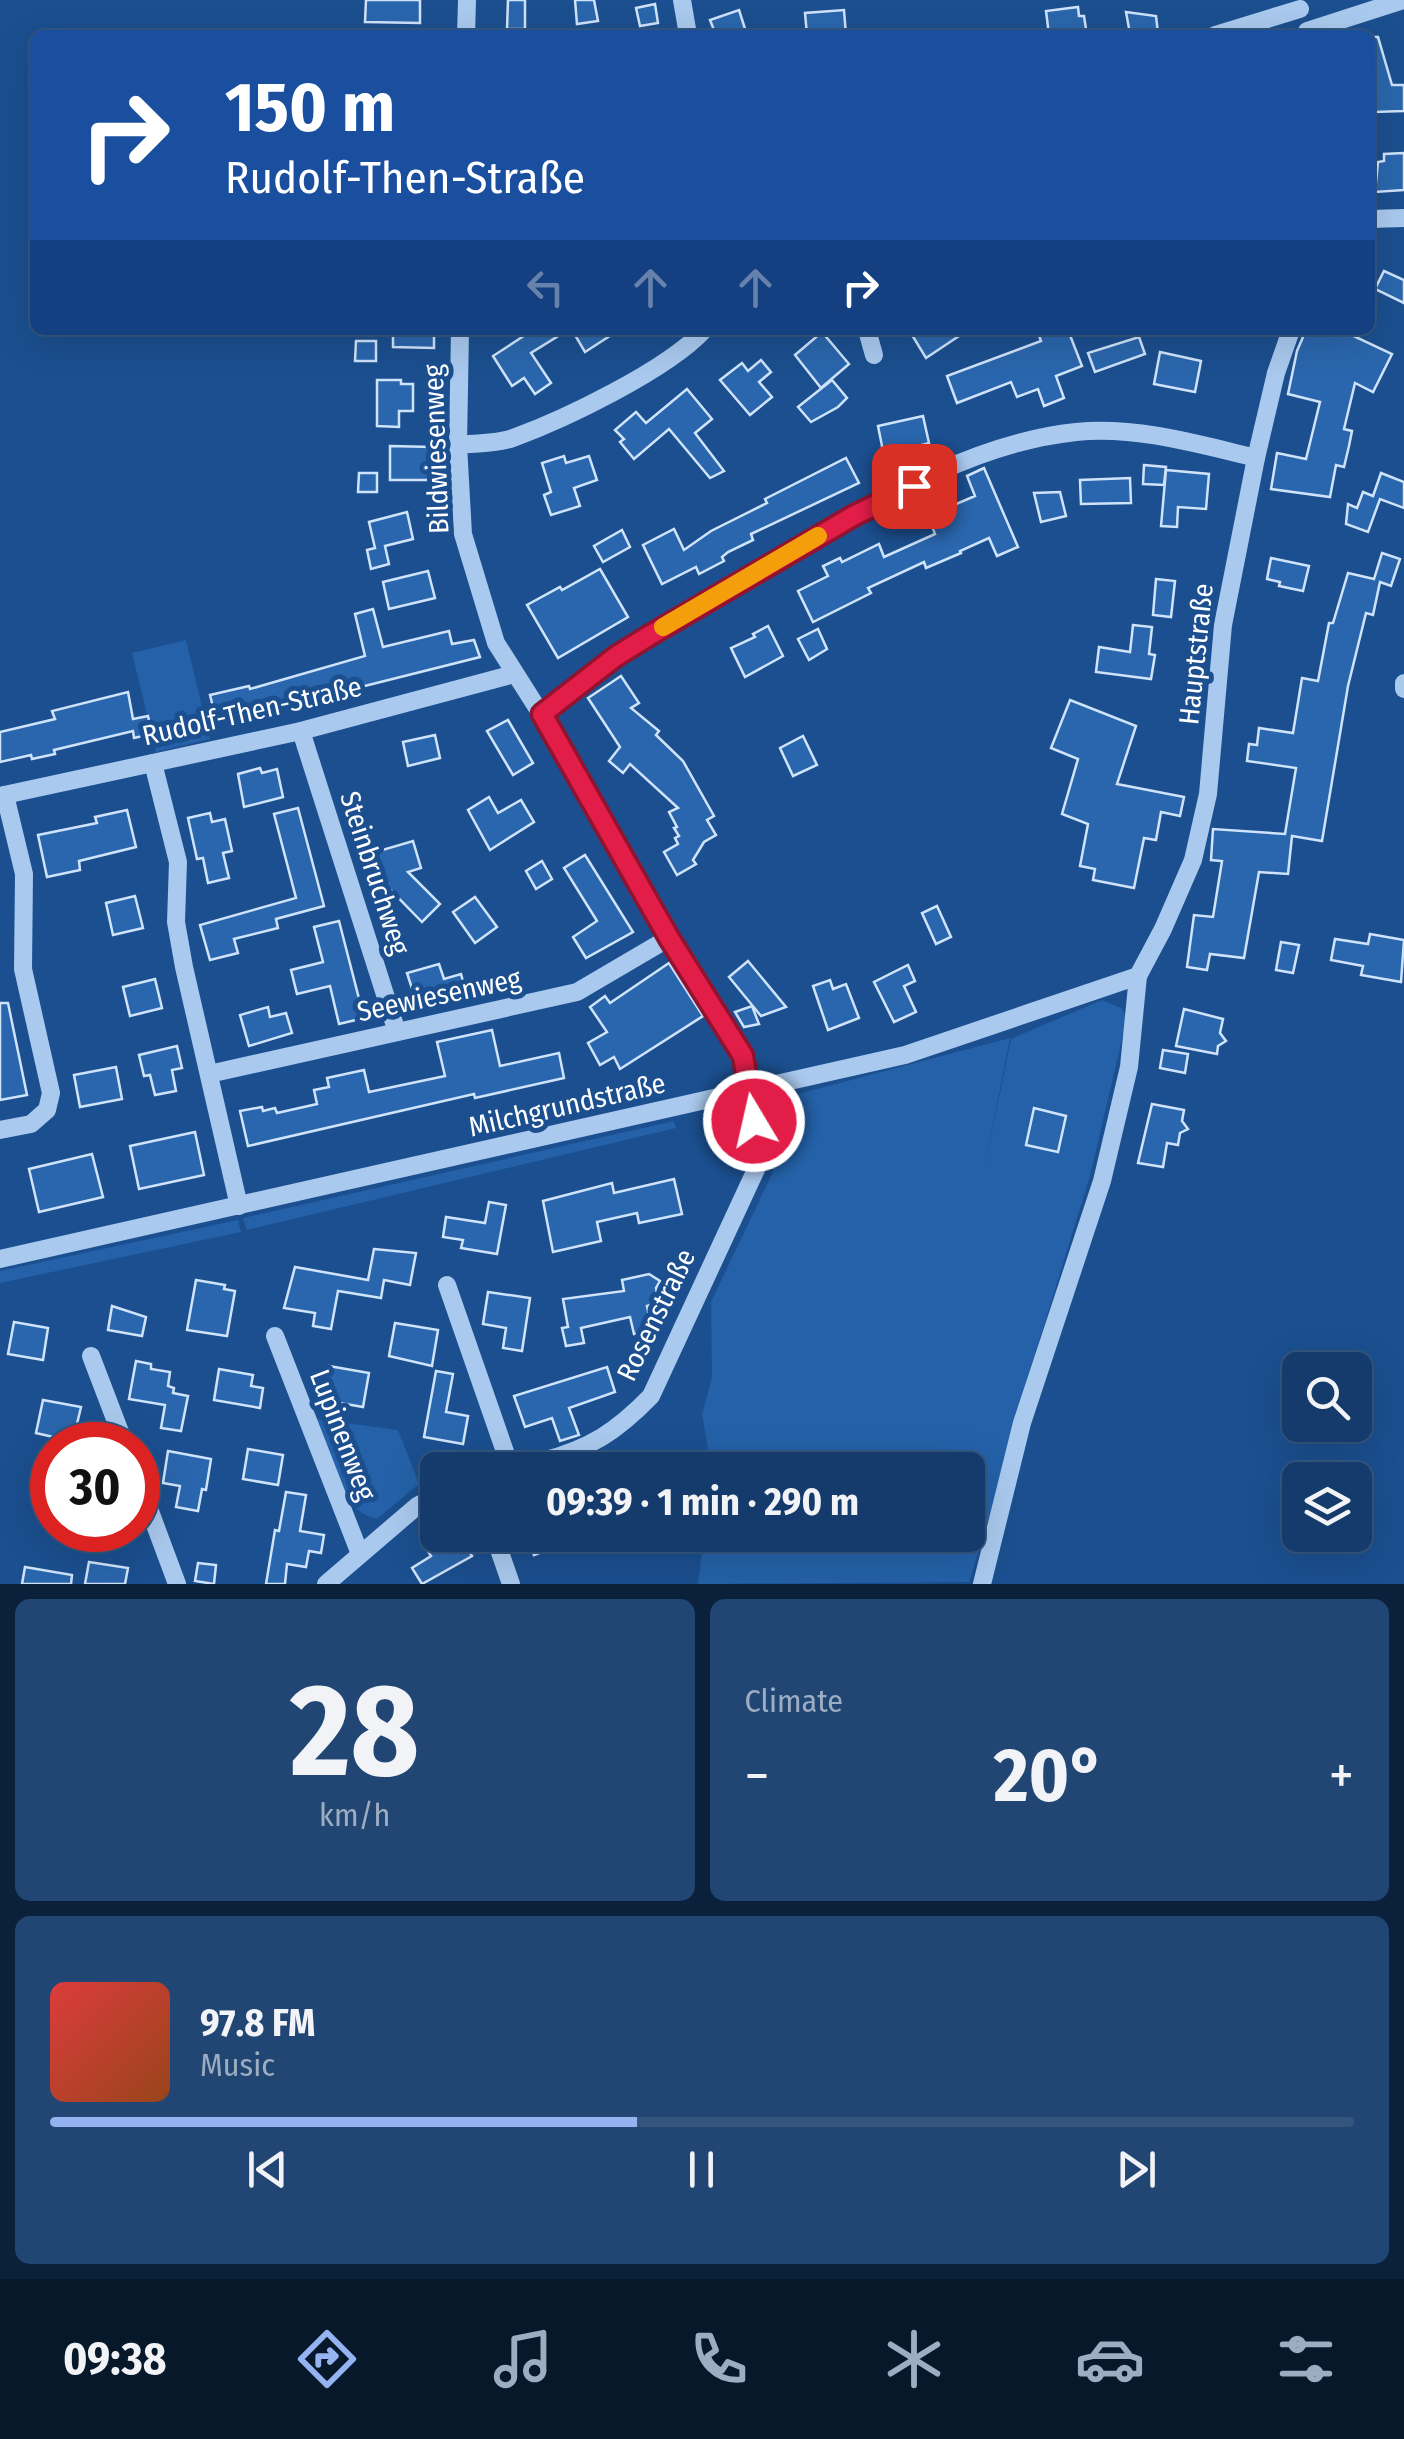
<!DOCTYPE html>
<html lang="en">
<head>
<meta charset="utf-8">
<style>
	body { margin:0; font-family:"Fira Sans Condensed",sans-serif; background:#214673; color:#f1f3f6; height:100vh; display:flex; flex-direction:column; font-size:38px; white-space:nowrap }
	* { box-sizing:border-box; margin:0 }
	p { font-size:32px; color:#9dadc1 }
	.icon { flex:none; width:55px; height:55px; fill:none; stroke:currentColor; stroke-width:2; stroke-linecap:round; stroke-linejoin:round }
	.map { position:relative; height:1584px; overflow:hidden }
	.sheet { display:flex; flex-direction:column; gap:15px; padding:15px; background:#0b203b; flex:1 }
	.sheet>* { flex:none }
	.hud { position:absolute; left:30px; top:30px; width:1345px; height:305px; border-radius:15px; box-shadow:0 10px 40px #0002,0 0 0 2px #33557e; background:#1a4fa0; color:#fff; overflow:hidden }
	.controls { position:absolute; left:1282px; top:1352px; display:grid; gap:20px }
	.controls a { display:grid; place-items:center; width:90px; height:90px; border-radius:15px; background:#143b6b; box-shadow:0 10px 40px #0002,0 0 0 2px #33557e; font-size:50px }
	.speed { position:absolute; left:30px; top:1422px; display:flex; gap:20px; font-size:50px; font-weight:700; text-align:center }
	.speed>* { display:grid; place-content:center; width:130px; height:130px; border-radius:50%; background:#143b6b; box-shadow:0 10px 40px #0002,0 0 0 2px #33557e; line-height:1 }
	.speed .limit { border:15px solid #d22; background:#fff; color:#111 }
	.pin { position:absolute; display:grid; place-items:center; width:85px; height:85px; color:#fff; margin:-42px; border-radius:20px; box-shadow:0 5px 15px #0006 }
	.me { position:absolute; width:110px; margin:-55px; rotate:351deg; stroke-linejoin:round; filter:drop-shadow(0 0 8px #0008) }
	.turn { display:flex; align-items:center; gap:35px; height:210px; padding:0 30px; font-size:45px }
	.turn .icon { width:130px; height:130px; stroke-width:2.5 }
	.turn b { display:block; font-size:70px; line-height:85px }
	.lanes { display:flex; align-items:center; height:95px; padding:0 30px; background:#0003; justify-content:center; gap:50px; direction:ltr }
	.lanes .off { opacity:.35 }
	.big { font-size:75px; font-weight:700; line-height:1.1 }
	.sheet .card { flex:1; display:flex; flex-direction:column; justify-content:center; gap:15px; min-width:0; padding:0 35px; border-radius:15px; background:#214673 }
	.sheet .dial { align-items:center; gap:0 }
	.dial b { font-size:130px; line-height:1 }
	.song { display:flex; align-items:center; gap:30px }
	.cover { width:120px; height:120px; border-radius:15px; background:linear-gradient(135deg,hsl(0 70% 55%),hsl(20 70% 35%)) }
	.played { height:10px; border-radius:5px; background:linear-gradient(90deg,#95b2f1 45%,#33557e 45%) }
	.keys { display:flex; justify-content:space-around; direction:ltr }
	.heat { display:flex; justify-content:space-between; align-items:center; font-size:55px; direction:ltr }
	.sheet .tiles { flex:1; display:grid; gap:15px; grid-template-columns:1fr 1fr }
	.card:last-child { grid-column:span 2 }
	.trip { position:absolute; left:420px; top:1452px; width:565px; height:100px; border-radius:15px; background:#143b6b; box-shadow:0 10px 40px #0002,0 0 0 2px #33557e; font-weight:700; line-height:100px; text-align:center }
	.dock { display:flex; height:160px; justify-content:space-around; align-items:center; background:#08182b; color:#9dadc1 }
	.dock .icon { width:70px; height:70px }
	.dock .active { color:#95b2f1 }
	.dock b { font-size:45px; color:#f1f3f6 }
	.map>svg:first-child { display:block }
	.green { fill:#2461a8 }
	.building { fill:#2a66ad; stroke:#cfe3fa; stroke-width:2.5 }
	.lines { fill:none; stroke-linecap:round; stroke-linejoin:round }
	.minor { stroke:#a9c9ee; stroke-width:18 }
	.route-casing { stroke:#92132f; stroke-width:25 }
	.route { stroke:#e11d48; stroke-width:18 }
	.slow { stroke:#f59e0b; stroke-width:18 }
	.labels { text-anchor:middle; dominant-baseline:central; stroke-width:10; stroke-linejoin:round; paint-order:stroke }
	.street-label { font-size:28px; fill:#fff; stroke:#1b4f8f }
</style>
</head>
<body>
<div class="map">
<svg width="1404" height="1584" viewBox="0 0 1404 1584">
	<rect width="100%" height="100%" fill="#1b4f8f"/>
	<g class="green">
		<polygon points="186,640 210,739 156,752 132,653"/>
		<polygon points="1102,1000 1121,1008 1127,1018 1090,1176 1015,1419 997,1492 969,1582 698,1584 704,1535 968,1535 968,1470 712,1470 702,1415 712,1377 711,1302 773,1172 770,1119 779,1099 1010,1038 983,1176 1011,1039"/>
		<polygon points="674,1121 676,1128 247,1230 243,1218"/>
		<polygon points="238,1220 241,1232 0,1283 0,1271"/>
		<path d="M315,1419l83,11 21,54 -42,35c-43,-11 -49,-63 -62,-100z"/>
	</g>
	<g class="building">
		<polygon points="366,0 420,0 420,23 365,22"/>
		<polygon points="508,0 525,0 525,29 507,29"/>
		<polygon points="575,0 594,0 598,21 577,24"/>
		<polygon points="655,4 658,23 640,26 636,8"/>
		<polygon points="1078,7 1079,16 1084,16 1087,35 1049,35 1046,11"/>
		<polygon points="739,10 747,35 716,35 710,20"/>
		<polygon points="844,10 846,35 807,35 805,13"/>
		<polygon points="1126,12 1156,16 1158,33 1130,34"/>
		<polygon points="1372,37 1378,37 1392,85 1404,85 1404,111 1374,112"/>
		<polygon points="1404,153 1404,190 1375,192 1378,162 1384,161 1384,154"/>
		<polygon points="1384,271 1404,280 1404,303 1375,289"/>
		<polygon points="393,330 434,330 434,348 393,347"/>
		<polygon points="533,330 568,330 531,353 551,383 535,394 524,378 512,386 493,356"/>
		<polygon points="572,330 619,330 585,352"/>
		<polygon points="909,330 968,330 926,358"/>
		<polygon points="1037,330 1068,330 1082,366 1056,376 1064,398 1044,406 1038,389 1017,397 1011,382 957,403 947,376 1041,341"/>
		<polygon points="1306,330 1341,330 1392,354 1373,392 1355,383 1344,429 1352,431 1349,446 1344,467 1336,465 1330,497 1271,489 1277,453 1306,459 1320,402 1288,394 1297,351"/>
		<polygon points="822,332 849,364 821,388 795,355"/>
		<polygon points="1139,337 1145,354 1095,372 1088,353"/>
		<polygon points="356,341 376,341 376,361 355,361"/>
		<polygon points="1160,352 1201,361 1195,392 1154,384"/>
		<polygon points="761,360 771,372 759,382 772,397 750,415 720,380 742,363 748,371"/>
		<polygon points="377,380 401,380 401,384 413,384 413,411 399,411 399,427 377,426"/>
		<polygon points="832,380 847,398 838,407 811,422 798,407"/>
		<polygon points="687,389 712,419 695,433 724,471 710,478 669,429 634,459 620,442 624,439 615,430 636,412 646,423"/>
		<polygon points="923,416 929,443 884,456 878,426"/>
		<polygon points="390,446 433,447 432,480 390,480"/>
		<polygon points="564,456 566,463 589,456 597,480 574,488 580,506 551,515 544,495 551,492 542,463"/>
		<polygon points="846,458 859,483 751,534 753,540 728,552 722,557 724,561 699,574 696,567 662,584 643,545 674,529 684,550 711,531 767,503 765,499"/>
		<polygon points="1144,465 1166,467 1164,485 1143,484"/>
		<polygon points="984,468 1018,547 997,556 989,538 960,551 961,553 926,568 924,562 868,588 871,593 813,622 798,591 828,576 823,566 840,558 842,562 879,544 884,557 935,534 928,516 975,496 967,476"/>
		<polygon points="1166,470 1209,474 1206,509 1178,507 1177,527 1161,526"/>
		<polygon points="359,473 377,473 377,492 358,492"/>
		<polygon points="1381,473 1404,482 1404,508 1380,499 1368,532 1346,524 1348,504 1357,508 1363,492 1373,496"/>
		<polygon points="1130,478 1131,503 1081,504 1080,480"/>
		<polygon points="1060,492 1066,516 1041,522 1034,493"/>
		<polygon points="407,512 413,539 385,546 389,564 371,569 367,550 375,548 369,522"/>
		<polygon points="622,530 630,547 603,562 594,546"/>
		<polygon points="1382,553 1400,559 1391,586 1380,582 1373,615 1366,613 1348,686 1322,841 1292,836 1288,874 1259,872 1244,958 1210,954 1207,970 1187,967 1194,915 1213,917 1222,861 1211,860 1213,829 1285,834 1296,768 1247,761 1249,744 1257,745 1259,728 1293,733 1302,678 1318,681 1329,623 1333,623 1348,573 1374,579"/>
		<polygon points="1271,558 1309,566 1303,591 1279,586 1280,582 1267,579"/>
		<polygon points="600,569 628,617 558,658 527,605 560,587 562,590"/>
		<polygon points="428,571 435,598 389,609 383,582"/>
		<polygon points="1156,579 1175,581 1171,617 1153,615"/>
		<polygon points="373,609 383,647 449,631 452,644 474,640 480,657 217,723 210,695 249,686 250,689 365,656 355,614"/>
		<polygon points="1133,625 1152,627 1149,654 1155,655 1151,679 1096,672 1099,647 1130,652"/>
		<polygon points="768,626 783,656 745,677 731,648 755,637 753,634"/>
		<polygon points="818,629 827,649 809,660 798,639"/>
		<polygon points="621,676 639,703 631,708 659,731 656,735 683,761 714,816 707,820 716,835 704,842 693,860 696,864 677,875 664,852 678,844 675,838 679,836 674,828 677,827 669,812 678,808 630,764 623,773 609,761 620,747 588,698"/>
		<polygon points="128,692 133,719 148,716 152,734 134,738 133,731 54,750 55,754 32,759 31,755 0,762 0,732 55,719 52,711"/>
		<polygon points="1070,700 1136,726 1117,784 1184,797 1180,816 1161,812 1156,840 1144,838 1134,888 1093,880 1095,869 1080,866 1088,824 1062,814 1078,759 1051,748"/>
		<polygon points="508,720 533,763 513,775 487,731"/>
		<polygon points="435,735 440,758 408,766 403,742"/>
		<polygon points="803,736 817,765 793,776 780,748"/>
		<polygon points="260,768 262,773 277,769 283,797 244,807 238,774"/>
		<polygon points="489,797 498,813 521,800 534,822 490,850 468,810"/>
		<polygon points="298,808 324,906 276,919 278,928 234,939 238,953 210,960 200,925 296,898 274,814"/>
		<polygon points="127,810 136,847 79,861 80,870 47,877 38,835 97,823 95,817"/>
		<polygon points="210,813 212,822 225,819 232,851 223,853 229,878 208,883 203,858 197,859 188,818"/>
		<polygon points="413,841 421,868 408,872 440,904 422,922 380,879 372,853"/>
		<polygon points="585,855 633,932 586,958 573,937 597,921 564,868"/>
		<polygon points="542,861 552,879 536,889 526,871"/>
		<polygon points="135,896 143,928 113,935 106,903"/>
		<polygon points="475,897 497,927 475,943 453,912"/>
		<polygon points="937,906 951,937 936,944 922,913"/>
		<polygon points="339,921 364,1018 339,1024 330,986 297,994 291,970 323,962 314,927"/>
		<polygon points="1370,934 1404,940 1401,982 1361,975 1363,966 1331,960 1335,939 1368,944"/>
		<polygon points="1281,942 1299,945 1293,973 1276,970"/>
		<polygon points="748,961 786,1007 761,1016 729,977"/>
		<polygon points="669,963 703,1016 620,1069 614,1057 600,1065 588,1043 607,1032 590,1007 605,996 610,1003"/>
		<polygon points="439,964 444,979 461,974 466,992 448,997 446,989 415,998 407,973"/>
		<polygon points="908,965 915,981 904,986 916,1012 894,1022 874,982"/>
		<polygon points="155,979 162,1008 130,1016 123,987"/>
		<polygon points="830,980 833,989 846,984 859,1018 828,1030 813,986"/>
		<polygon points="0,1003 8,1003 27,1095 0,1100"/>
		<polygon points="752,1006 759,1024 744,1027 735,1012"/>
		<polygon points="268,1007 270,1017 286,1013 292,1033 249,1046 240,1015"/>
		<polygon points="1184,1009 1223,1019 1220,1033 1226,1041 1218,1046 1217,1054 1176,1046"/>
		<polygon points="492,1030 500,1066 559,1053 564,1078 475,1098 474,1094 248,1146 240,1111 262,1107 263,1111 275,1108 277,1113 317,1104 314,1090 329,1087 327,1078 364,1070 369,1092 445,1076 437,1042"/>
		<polygon points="177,1046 182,1068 172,1070 176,1091 155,1095 150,1075 144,1076 139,1055"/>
		<polygon points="1163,1050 1188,1054 1185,1073 1160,1068"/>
		<polygon points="116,1067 122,1099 80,1107 74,1075"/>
		<polygon points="1152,1104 1184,1110 1182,1121 1188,1129 1180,1133 1178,1145 1167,1143 1163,1167 1138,1163"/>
		<polygon points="1034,1108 1066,1116 1058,1152 1026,1145"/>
		<polygon points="195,1132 204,1175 139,1189 130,1146"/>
		<polygon points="92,1154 103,1197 39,1212 29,1169"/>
		<polygon points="674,1179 682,1214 639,1223 637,1213 597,1222 601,1241 553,1252 543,1201 612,1183 614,1193"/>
		<polygon points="489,1202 506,1205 497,1254 461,1248 463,1240 443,1237 446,1217 485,1223"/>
		<polygon points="374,1249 416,1253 410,1285 384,1280 381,1298 338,1291 331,1329 313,1326 315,1313 284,1308 295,1267 368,1280"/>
		<polygon points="649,1274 660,1281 656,1288 659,1303 647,1306 652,1330 634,1334 630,1317 581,1328 584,1343 566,1346 562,1328 568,1327 563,1299 624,1291 622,1280"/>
		<polygon points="196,1280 225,1285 224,1289 235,1291 227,1336 187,1330"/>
		<polygon points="488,1292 530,1298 522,1351 503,1348 506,1328 483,1324"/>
		<polygon points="112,1306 146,1317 142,1336 108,1330"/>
		<polygon points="14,1322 48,1328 43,1360 8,1354"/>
		<polygon points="395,1323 438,1330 432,1366 389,1356"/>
		<polygon points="136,1361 151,1364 151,1369 170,1372 168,1386 174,1388 173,1393 188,1396 181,1431 161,1428 165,1405 129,1399"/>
		<polygon points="329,1366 369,1373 363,1407 323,1400"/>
		<polygon points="607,1367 615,1392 569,1408 579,1435 560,1441 552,1418 525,1427 514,1396"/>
		<polygon points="219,1369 253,1375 251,1386 263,1388 260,1408 214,1400"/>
		<polygon points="436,1371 453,1374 446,1412 468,1416 463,1444 424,1437"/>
		<polygon points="43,1400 81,1407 77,1424 108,1435 112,1445 88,1445 36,1433"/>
		<polygon points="248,1449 283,1455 278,1485 243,1479"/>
		<polygon points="168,1451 211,1459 206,1490 202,1489 198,1511 176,1507 180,1486 163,1483"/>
		<polygon points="643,1452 649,1470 599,1470 599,1468"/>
		<polygon points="286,1492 306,1495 300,1531 324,1535 321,1553 309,1551 306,1567 287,1564 285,1584 266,1584 275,1530 279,1531"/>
		<polygon points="435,1535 470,1535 467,1548 472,1556 422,1584 412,1568 431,1556 423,1543"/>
		<polygon points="527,1535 554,1535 547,1550 534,1555"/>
		<polygon points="89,1562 128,1568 125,1584 85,1584"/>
		<polygon points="198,1563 216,1565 214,1584 195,1581"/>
		<polygon points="25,1567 72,1575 71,1584 22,1584"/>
	</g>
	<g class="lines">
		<g class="minor">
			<polyline points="682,0 688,35"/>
			<polyline points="1307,31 1403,0"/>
			<polyline points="466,35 467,0"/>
			<polyline points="1215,35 1300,9"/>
			<polyline points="1370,219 1404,218"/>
			<path d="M460,330l-2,115 5,89 33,109 45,71 128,224 74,118 8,36 8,71 -108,233c-34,35 -61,53 -109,65 -15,4 -31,4 -47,9"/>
			<polyline points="867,330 874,355"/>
			<path d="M458,445c17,-2 38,-1 55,-7 52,-19 154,-68 191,-108"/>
			<polyline points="1404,683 1404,689"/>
			<path d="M541,714c25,-19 48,-39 73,-56 53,-38 113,-69 170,-102 90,-52 186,-113 292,-124 60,-6 122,12 180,26"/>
			<polyline points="301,731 397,1032"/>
			<polyline points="153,763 178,862 176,922 184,967 239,1206"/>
			<polyline points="0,796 301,731 514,674"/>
			<polyline points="209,1074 577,992 669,938"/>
			<polyline points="0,1130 31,1124 47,1110 51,1093 23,969 24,874 5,795"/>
			<polyline points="0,1259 905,1055 1138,976"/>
			<polyline points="447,1285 510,1466"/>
			<polyline points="275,1336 360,1554"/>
			<polyline points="91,1356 125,1445"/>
			<polyline points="138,1479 177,1584"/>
			<polyline points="494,1535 511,1584"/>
			<polyline points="326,1584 417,1506 438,1495"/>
			<polyline points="982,1584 1022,1423 1102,1181 1129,1067 1138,976 1163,929 1193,860 1208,794 1223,625 1256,458 1276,373 1291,330"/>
		</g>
	</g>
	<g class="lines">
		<defs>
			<polyline id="route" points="754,1121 743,1056 669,938 542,714 615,657 647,637 853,516 914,486"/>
		</defs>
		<use href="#route" class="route-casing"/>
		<use href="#route" class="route"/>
		<polyline class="slow" points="663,627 818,536"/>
	</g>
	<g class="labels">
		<g class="street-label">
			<text transform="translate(436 449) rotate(-92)">Bildwiesenweg</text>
			<text transform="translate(1196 654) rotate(-84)">Hauptstraße</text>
			<text transform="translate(252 711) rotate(-13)">Rudolf-Then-Straße</text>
			<text transform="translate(375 873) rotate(72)">Steinbruchweg</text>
			<text transform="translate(439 995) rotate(-12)">Seewiesenweg</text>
			<text transform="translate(567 1105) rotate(-13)">Milchgrundstraße</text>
			<text transform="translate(656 1315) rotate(-64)">Rosenstraße</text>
			<text transform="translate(343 1435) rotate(69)">Lupinenweg</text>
		</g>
	</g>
</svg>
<div class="controls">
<a><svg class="icon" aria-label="search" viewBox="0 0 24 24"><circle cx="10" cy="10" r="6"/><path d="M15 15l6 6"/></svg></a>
<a><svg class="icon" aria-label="layers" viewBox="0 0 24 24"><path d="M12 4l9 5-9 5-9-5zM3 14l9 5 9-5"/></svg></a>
</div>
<div class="speed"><div class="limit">30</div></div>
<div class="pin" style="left:914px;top:486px;background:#d93025"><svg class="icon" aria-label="arrive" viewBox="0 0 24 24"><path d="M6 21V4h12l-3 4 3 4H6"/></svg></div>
<svg class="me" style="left:754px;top:1121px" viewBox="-20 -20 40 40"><circle r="17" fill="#e11d48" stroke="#fff" stroke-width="3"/><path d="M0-11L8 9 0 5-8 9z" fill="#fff"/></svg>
<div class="trip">09:39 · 1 min · 290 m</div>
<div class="hud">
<div class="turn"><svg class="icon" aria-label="right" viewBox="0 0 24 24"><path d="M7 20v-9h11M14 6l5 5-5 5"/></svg><div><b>150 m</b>Rudolf-Then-Straße</div></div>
<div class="lanes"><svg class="icon off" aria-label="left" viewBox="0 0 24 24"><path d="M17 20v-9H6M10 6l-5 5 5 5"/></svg><svg class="icon off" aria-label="ahead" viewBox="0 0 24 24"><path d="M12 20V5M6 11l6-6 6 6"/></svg><svg class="icon off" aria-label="ahead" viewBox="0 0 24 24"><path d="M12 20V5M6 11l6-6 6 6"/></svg><svg class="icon" aria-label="right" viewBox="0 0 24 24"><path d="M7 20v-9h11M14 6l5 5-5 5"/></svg></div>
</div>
</div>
<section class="sheet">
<div class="tiles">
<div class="card dial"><b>28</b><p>km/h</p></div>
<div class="card"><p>Climate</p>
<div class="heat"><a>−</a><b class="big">20°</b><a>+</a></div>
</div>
<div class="card">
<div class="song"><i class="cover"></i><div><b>97.8 FM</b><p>Music</p></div></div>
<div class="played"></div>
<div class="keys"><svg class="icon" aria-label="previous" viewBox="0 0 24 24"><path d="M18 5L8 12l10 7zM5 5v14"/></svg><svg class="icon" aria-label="pause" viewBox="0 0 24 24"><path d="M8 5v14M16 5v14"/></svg><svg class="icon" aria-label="next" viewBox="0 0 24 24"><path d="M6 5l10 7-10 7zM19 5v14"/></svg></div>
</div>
</div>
</section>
<nav class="dock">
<b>09:38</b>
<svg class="icon active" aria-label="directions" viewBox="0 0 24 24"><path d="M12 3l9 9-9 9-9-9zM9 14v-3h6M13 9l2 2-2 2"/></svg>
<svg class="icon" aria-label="music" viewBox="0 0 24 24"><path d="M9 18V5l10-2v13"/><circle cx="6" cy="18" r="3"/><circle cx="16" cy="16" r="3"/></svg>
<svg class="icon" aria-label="phone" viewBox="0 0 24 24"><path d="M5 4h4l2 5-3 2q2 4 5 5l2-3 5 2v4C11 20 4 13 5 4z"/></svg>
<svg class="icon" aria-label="climate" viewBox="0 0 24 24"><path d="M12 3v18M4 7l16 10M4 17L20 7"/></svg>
<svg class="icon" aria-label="car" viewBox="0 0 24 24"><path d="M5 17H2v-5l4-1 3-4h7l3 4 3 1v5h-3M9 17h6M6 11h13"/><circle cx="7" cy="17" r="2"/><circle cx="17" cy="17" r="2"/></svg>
<svg class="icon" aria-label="filters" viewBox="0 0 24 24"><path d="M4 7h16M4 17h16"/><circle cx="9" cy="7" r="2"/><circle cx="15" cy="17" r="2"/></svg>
</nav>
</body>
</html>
